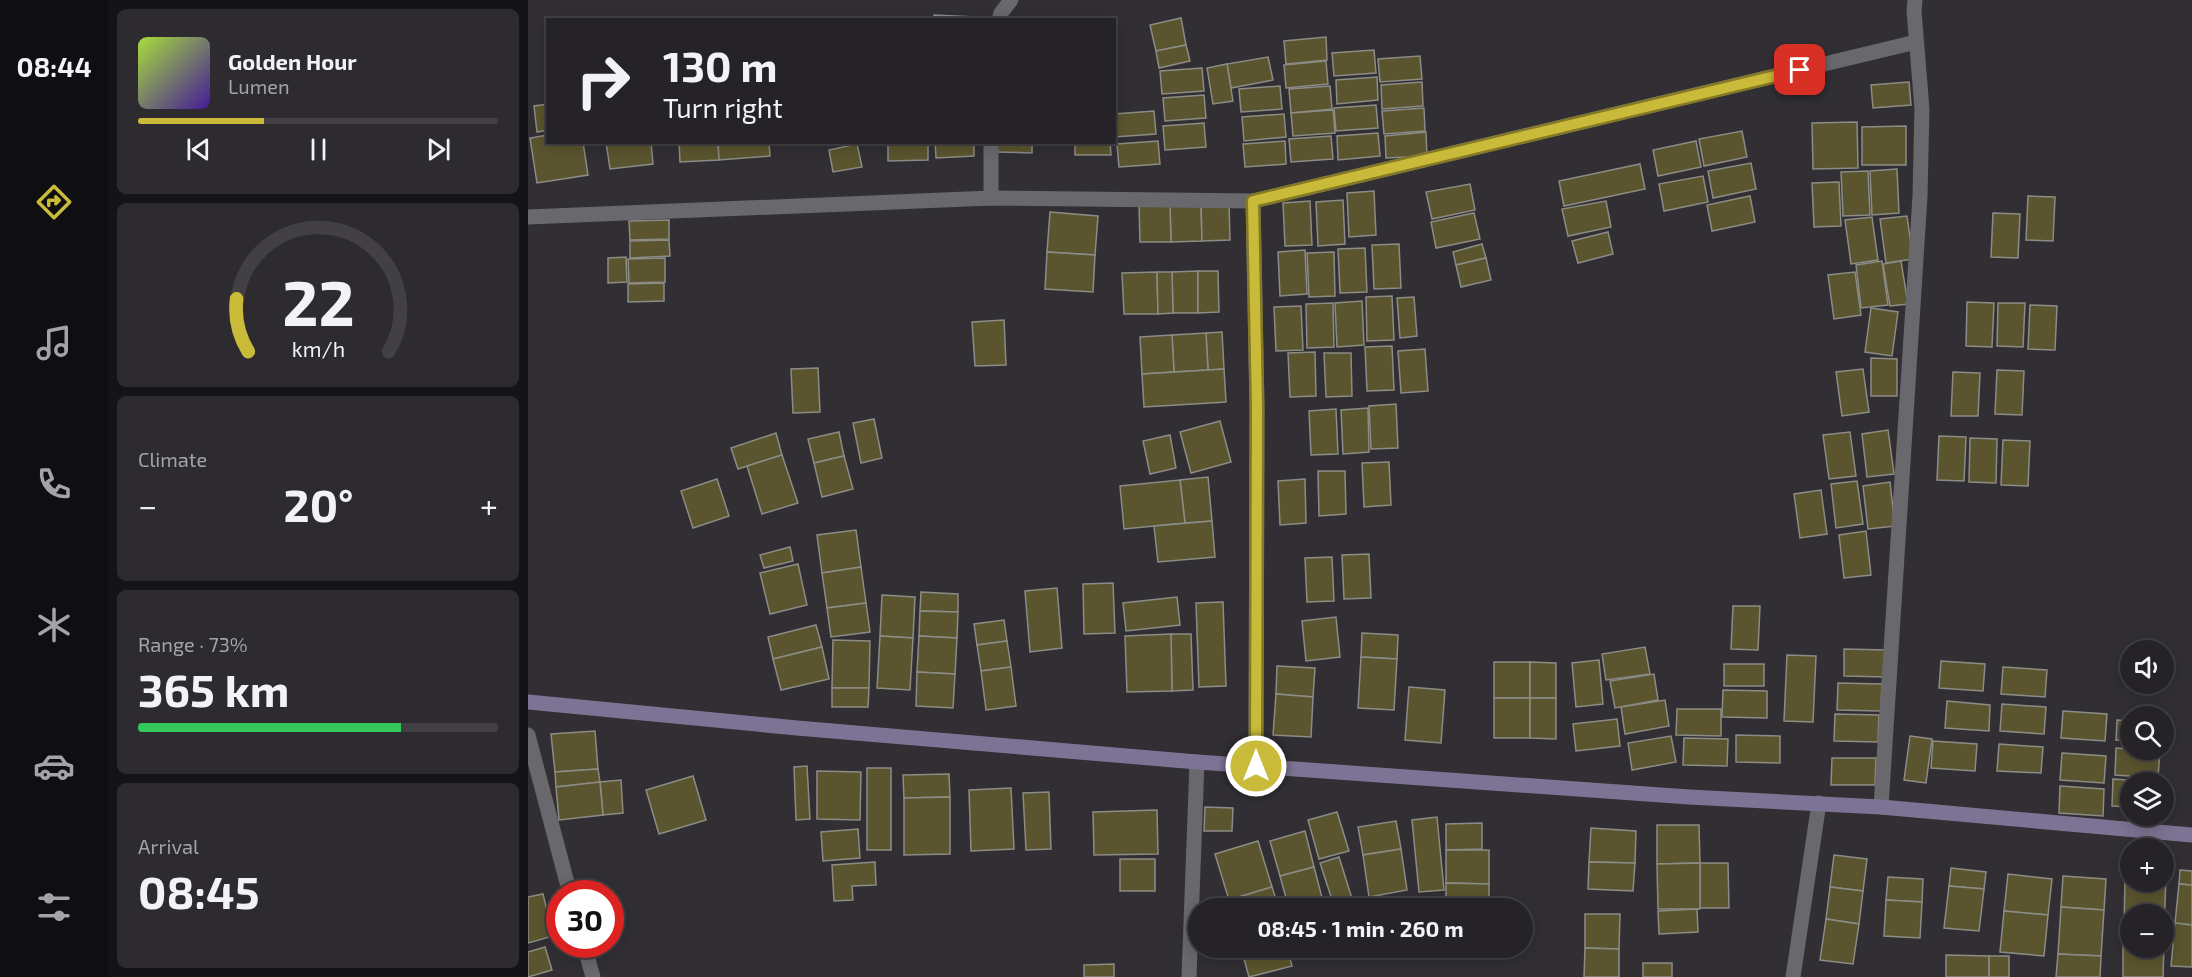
<!DOCTYPE html>
<html lang="en">
<head>
<meta charset="utf-8">
<style>
	body { margin:0; font-family:"Exo 2",sans-serif; background:#2d2b2f; color:#f1f3f6; height:100vh; display:flex; flex-direction:column; font-size:22px; white-space:nowrap }
	* { box-sizing:border-box; margin:0 }
	p { font-size:20px; color:#a3a4a7 }
	.icon { flex:none; width:33px; height:33px; fill:none; stroke:currentColor; stroke-width:2; stroke-linecap:round; stroke-linejoin:round }
	.map { position:relative; flex:1; overflow:hidden }
	.drawer { display:flex; flex-direction:column; gap:9px; padding:9px; background:#141315; width:420px }
	.drawer>* { flex:none }
	.guide { position:absolute; left:18px; top:18px; width:570px; height:126px; border-radius:0px; box-shadow:0 3px 15px #0003,0 0 0 2px #424044; background:#252327; color:#f1f3f6; overflow:hidden }
	.controls { position:absolute; left:1592px; top:640px; display:grid; gap:12px }
	.controls a { display:grid; place-items:center; width:54px; height:54px; border-radius:50%; background:#252327; box-shadow:0 3px 15px #0003,0 0 0 2px #424044; font-size:30px }
	.speed { position:absolute; left:18px; top:880px; display:flex; gap:12px; font-size:30px; font-weight:700; text-align:center }
	.speed>* { display:grid; place-content:center; width:78px; height:78px; border-radius:50%; background:#252327; box-shadow:0 3px 15px #0003,0 0 0 2px #424044; line-height:1 }
	.speed .limit { border:9px solid #d22; background:#fff; color:#111 }
	.pin { position:absolute; display:grid; place-items:center; width:51px; height:51px; color:#fff; margin:-26px; border-radius:12px; box-shadow:0 3px 9px #0006 }
	.me { position:absolute; width:66px; margin:-33px; rotate:0deg; stroke-linejoin:round; filter:drop-shadow(0 0 4px #0008) }
	.turn { display:flex; align-items:center; gap:21px; height:126px; padding:0 18px; font-size:27px }
	.turn .icon { width:78px; height:78px; stroke-width:2.5 }
	.turn b { display:block; font-size:42px; line-height:51px }
	.big { font-size:45px; font-weight:700; line-height:1.1 }
	.drawer .widget { flex:1; display:flex; flex-direction:column; justify-content:center; gap:9px; min-width:0; padding:0 21px; border-radius:9px; background:#2d2b2f }
	.drawer .dial { align-items:center; gap:0 }
	.dial svg { height:156px; overflow:visible; fill:none; stroke:#424044; stroke-width:7; stroke-linecap:round; text-anchor:middle }
	.dial text { fill:#f1f3f6; stroke:none }
	.song { display:flex; align-items:center; gap:18px }
	.cover { width:72px; height:72px; border-radius:9px; background:linear-gradient(135deg,hsl(80 70% 55%),hsl(260 70% 35%)) }
	.played { height:6px; border-radius:3px; background:linear-gradient(90deg,#c9ba3a 35%,#424044 35%) }
	.keys { display:flex; justify-content:space-around; direction:ltr }
	.heat { display:flex; justify-content:space-between; align-items:center; font-size:33px; direction:ltr }
	.charge { height:9px; border-radius:4px; background:linear-gradient(90deg,#34c759 73%,#424044 0) }
	.trip { position:absolute; left:660px; top:898px; width:345px; height:60px; border-radius:30px; background:#252327; box-shadow:0 3px 15px #0003,0 0 0 2px #424044; font-weight:700; line-height:60px; text-align:center }
	main { display:flex; flex:1; min-height:0 }
	.tabs { display:flex; flex-direction:column; width:108px; justify-content:space-around; align-items:center; background:#0f0e10; color:#a3a4a7 }
	.tabs .icon { width:42px; height:42px }
	.tabs .current { color:#c9ba3a }
	.tabs b { font-size:27px; color:#f1f3f6 }
	.map>svg:first-child { display:block }
	.building { fill:#5a552e; stroke:#8c8c86; stroke-width:1.5 }
	.lines { fill:none; stroke-linecap:round; stroke-linejoin:round }
	.minor { stroke:#69686d; stroke-width:15 }
	.secondary { stroke:#7d7394; stroke-width:15 }
	.route-casing { stroke:#837926; stroke-width:15 }
	.route { stroke:#c9ba3a; stroke-width:10 }
</style>
</head>
<body>
<main>
<nav class="tabs">
<b>08:44</b>
<svg class="icon current" aria-label="directions" viewBox="0 0 24 24"><path d="M12 3l9 9-9 9-9-9zM9 14v-3h6M13 9l2 2-2 2"/></svg>
<svg class="icon" aria-label="music" viewBox="0 0 24 24"><path d="M9 18V5l10-2v13"/><circle cx="6" cy="18" r="3"/><circle cx="16" cy="16" r="3"/></svg>
<svg class="icon" aria-label="phone" viewBox="0 0 24 24"><path d="M5 4h4l2 5-3 2q2 4 5 5l2-3 5 2v4C11 20 4 13 5 4z"/></svg>
<svg class="icon" aria-label="climate" viewBox="0 0 24 24"><path d="M12 3v18M4 7l16 10M4 17L20 7"/></svg>
<svg class="icon" aria-label="car" viewBox="0 0 24 24"><path d="M5 17H2v-5l4-1 3-4h7l3 4 3 1v5h-3M9 17h6M6 11h13"/><circle cx="7" cy="17" r="2"/><circle cx="17" cy="17" r="2"/></svg>
<svg class="icon" aria-label="filters" viewBox="0 0 24 24"><path d="M4 7h16M4 17h16"/><circle cx="9" cy="7" r="2"/><circle cx="15" cy="17" r="2"/></svg>
</nav>
<section class="drawer">
<div class="widget">
<div class="song"><i class="cover"></i><div><b>Golden Hour</b><p>Lumen</p></div></div>
<div class="played"></div>
<div class="keys"><svg class="icon" aria-label="previous" viewBox="0 0 24 24"><path d="M18 5L8 12l10 7zM5 5v14"/></svg><svg class="icon" aria-label="pause" viewBox="0 0 24 24"><path d="M8 5v14M16 5v14"/></svg><svg class="icon" aria-label="next" viewBox="0 0 24 24"><path d="M6 5l10 7-10 7zM19 5v14"/></svg></div>
</div>
<div class="widget dial"><svg viewBox="0 0 100 80">
<path d="M14 69A42 42 0 1 1 86 69"/>
<path d="M14 69A42 42 0 0 1 8 42" stroke="#c9ba3a"/>
<text x="50" y="56" font-size="32" font-weight="700">22</text>
<text x="50" y="72" font-size="11">km/h</text>
</svg></div>
<div class="widget"><p>Climate</p>
<div class="heat"><a>−</a><b class="big">20°</b><a>+</a></div>
</div>
<div class="widget"><p>Range · 73%</p><b class="big">365 km</b><div class="charge"></div></div>
<div class="widget"><p>Arrival</p><b class="big">08:45</b></div>
</section>
<div class="map">
<svg width="1664" height="977" viewBox="0 0 1664 977">
	<rect width="100%" height="100%" fill="#312f34"/>
	<g class="building">
		<polygon points="406,15 447,17 446,20 405,20"/>
		<polygon points="653,18 658,45 628,51 622,25"/>
		<polygon points="798,37 799,60 758,64 756,41"/>
		<polygon points="658,45 662,61 631,68 628,51"/>
		<polygon points="846,50 848,73 806,76 804,53"/>
		<polygon points="892,56 894,79 852,82 850,59"/>
		<polygon points="740,57 745,80 703,88 699,64"/>
		<polygon points="798,61 800,84 758,88 756,65"/>
		<polygon points="699,64 705,101 685,104 679,68"/>
		<polygon points="674,68 676,91 634,94 632,71"/>
		<polygon points="849,77 850,100 809,104 808,80"/>
		<polygon points="894,82 895,106 854,109 853,85"/>
		<polygon points="1381,82 1383,105 1345,108 1343,85"/>
		<polygon points="752,86 754,109 713,112 711,89"/>
		<polygon points="802,86 804,109 763,113 761,89"/>
		<polygon points="676,95 678,118 637,121 635,98"/>
		<polygon points="20,104 20,130 9,132 6,106"/>
		<polygon points="848,105 850,128 808,131 806,108"/>
		<polygon points="896,108 897,131 856,134 854,111"/>
		<polygon points="805,110 807,133 765,136 763,113"/>
		<polygon points="626,111 628,134 586,137 586,114"/>
		<polygon points="756,114 758,137 716,141 714,117"/>
		<polygon points="1329,122 1330,168 1285,169 1284,123"/>
		<polygon points="676,123 678,147 637,150 635,126"/>
		<polygon points="1378,126 1378,165 1334,165 1334,127"/>
		<polygon points="1214,131 1219,157 1176,166 1171,139"/>
		<polygon points="898,132 899,156 858,158 857,136"/>
		<polygon points="850,133 852,156 810,160 809,136"/>
		<polygon points="20,135 20,142 55,142 60,175 9,183 2,138"/>
		<polygon points="803,136 805,159 763,162 761,139"/>
		<polygon points="630,141 632,164 591,167 589,144"/>
		<polygon points="757,141 758,164 717,167 715,144"/>
		<polygon points="1168,141 1173,167 1130,176 1125,150"/>
		<polygon points="78,142 123,142 125,164 82,169"/>
		<polygon points="151,142 190,142 191,160 152,162"/>
		<polygon points="190,142 241,142 242,156 191,160"/>
		<polygon points="360,142 400,142 400,160 360,161"/>
		<polygon points="407,142 446,142 446,156 408,158"/>
		<polygon points="469,142 504,142 504,153 469,152"/>
		<polygon points="547,142 582,142 583,155 547,155"/>
		<polygon points="329,144 334,167 305,172 301,150"/>
		<polygon points="1223,163 1228,189 1185,198 1180,171"/>
		<polygon points="1112,164 1117,189 1036,206 1031,181"/>
		<polygon points="1369,169 1371,213 1344,215 1342,171"/>
		<polygon points="1340,171 1342,215 1315,216 1313,172"/>
		<polygon points="1175,176 1180,202 1136,211 1131,184"/>
		<polygon points="1311,182 1313,226 1286,227 1284,183"/>
		<polygon points="942,184 947,210 904,219 898,192"/>
		<polygon points="846,191 848,235 821,237 819,193"/>
		<polygon points="1222,196 1227,222 1184,231 1179,205"/>
		<polygon points="1500,196 1527,197 1525,241 1498,240"/>
		<polygon points="815,200 817,244 790,246 788,202"/>
		<polygon points="782,201 784,245 757,246 755,203"/>
		<polygon points="1078,201 1083,227 1040,236 1034,209"/>
		<polygon points="673,203 674,241 643,242 642,204"/>
		<polygon points="673,203 701,203 702,240 674,241"/>
		<polygon points="642,204 643,242 612,242 611,205"/>
		<polygon points="522,212 570,216 567,255 519,252"/>
		<polygon points="946,213 952,239 908,248 903,222"/>
		<polygon points="1465,213 1492,214 1490,258 1463,257"/>
		<polygon points="1379,216 1385,259 1358,263 1352,219"/>
		<polygon points="1344,217 1350,260 1323,264 1317,220"/>
		<polygon points="141,220 141,239 102,240 101,221"/>
		<polygon points="1080,232 1085,254 1050,263 1044,241"/>
		<polygon points="141,240 142,256 102,258 102,241"/>
		<polygon points="871,244 873,288 846,289 844,245"/>
		<polygon points="954,244 958,258 928,265 925,252"/>
		<polygon points="837,248 839,292 812,293 810,249"/>
		<polygon points="777,250 779,294 752,296 750,252"/>
		<polygon points="519,252 567,255 565,292 517,289"/>
		<polygon points="806,252 807,296 781,297 779,253"/>
		<polygon points="98,257 99,282 80,283 80,258"/>
		<polygon points="137,258 137,282 101,283 100,259"/>
		<polygon points="958,258 963,280 933,287 928,265"/>
		<polygon points="1354,261 1360,305 1333,308 1328,265"/>
		<polygon points="1373,261 1380,304 1362,306 1355,264"/>
		<polygon points="670,271 670,313 645,313 644,272"/>
		<polygon points="670,271 690,271 691,312 670,313"/>
		<polygon points="629,272 630,314 596,314 594,273"/>
		<polygon points="629,272 644,272 645,313 630,314"/>
		<polygon points="1327,272 1333,315 1306,319 1300,275"/>
		<polygon points="136,283 136,301 100,302 100,284"/>
		<polygon points="864,296 866,340 839,341 838,297"/>
		<polygon points="886,297 889,336 872,338 869,298"/>
		<polygon points="834,301 836,345 809,347 807,303"/>
		<polygon points="1439,302 1466,303 1464,347 1438,346"/>
		<polygon points="805,303 806,347 779,348 778,304"/>
		<polygon points="1470,303 1497,303 1495,347 1469,346"/>
		<polygon points="1502,305 1529,306 1527,350 1500,349"/>
		<polygon points="773,306 775,350 748,351 746,307"/>
		<polygon points="1343,308 1370,312 1364,356 1337,352"/>
		<polygon points="476,320 478,365 447,366 444,322"/>
		<polygon points="694,332 696,369 680,370 678,333"/>
		<polygon points="678,333 680,370 646,372 644,335"/>
		<polygon points="644,335 646,372 614,374 612,337"/>
		<polygon points="864,346 866,390 839,391 837,347"/>
		<polygon points="897,349 900,391 873,393 870,351"/>
		<polygon points="787,352 788,396 762,397 760,353"/>
		<polygon points="796,353 823,353 824,396 798,397"/>
		<polygon points="1343,358 1369,359 1369,396 1343,396"/>
		<polygon points="290,368 292,412 265,413 263,369"/>
		<polygon points="696,369 698,402 616,407 614,374"/>
		<polygon points="1335,369 1341,412 1314,416 1308,372"/>
		<polygon points="1469,370 1496,371 1494,415 1467,414"/>
		<polygon points="1425,372 1452,373 1450,416 1423,416"/>
		<polygon points="868,404 870,448 843,449 841,406"/>
		<polygon points="840,408 841,452 815,454 813,410"/>
		<polygon points="808,409 810,454 783,455 781,411"/>
		<polygon points="346,419 354,458 333,463 325,423"/>
		<polygon points="692,421 703,462 663,473 652,432"/>
		<polygon points="1360,430 1366,474 1339,477 1334,434"/>
		<polygon points="311,432 316,456 286,463 280,439"/>
		<polygon points="1322,432 1328,476 1301,479 1295,435"/>
		<polygon points="248,433 254,455 210,469 203,448"/>
		<polygon points="642,435 648,468 622,474 615,441"/>
		<polygon points="1411,436 1438,437 1436,481 1409,480"/>
		<polygon points="1442,438 1469,439 1468,483 1441,482"/>
		<polygon points="1475,440 1502,441 1500,486 1473,485"/>
		<polygon points="254,455 270,503 234,514 219,466"/>
		<polygon points="316,456 325,489 294,497 286,463"/>
		<polygon points="861,462 863,505 836,507 834,463"/>
		<polygon points="790,471 817,471 818,514 791,516"/>
		<polygon points="680,477 684,521 657,523 652,480"/>
		<polygon points="189,479 201,516 165,528 153,491"/>
		<polygon points="777,479 778,523 752,525 750,481"/>
		<polygon points="652,480 657,523 596,529 592,486"/>
		<polygon points="1329,481 1335,524 1308,528 1303,484"/>
		<polygon points="1362,482 1367,526 1340,529 1335,486"/>
		<polygon points="1293,490 1299,534 1272,538 1266,494"/>
		<polygon points="684,521 687,557 630,562 626,526"/>
		<polygon points="328,530 333,567 294,573 289,535"/>
		<polygon points="1338,531 1343,575 1316,578 1311,535"/>
		<polygon points="262,547 265,561 236,568 232,555"/>
		<polygon points="841,554 843,598 816,599 814,555"/>
		<polygon points="804,557 806,601 779,602 777,558"/>
		<polygon points="270,564 279,605 242,614 232,573"/>
		<polygon points="333,567 338,603 299,608 294,573"/>
		<polygon points="585,583 587,633 556,634 555,584"/>
		<polygon points="529,588 534,648 502,652 497,591"/>
		<polygon points="393,592 430,594 430,612 392,611"/>
		<polygon points="354,595 387,597 385,638 352,636"/>
		<polygon points="649,597 652,625 598,631 595,603"/>
		<polygon points="695,602 698,686 671,687 668,603"/>
		<polygon points="338,603 342,632 303,637 299,608"/>
		<polygon points="1205,606 1232,606 1230,650 1203,649"/>
		<polygon points="392,611 430,612 429,638 391,636"/>
		<polygon points="808,617 812,657 778,661 774,621"/>
		<polygon points="476,620 479,641 449,645 446,624"/>
		<polygon points="288,625 294,647 245,659 240,637"/>
		<polygon points="834,633 870,635 869,659 833,657"/>
		<polygon points="643,634 663,634 665,690 644,691"/>
		<polygon points="643,634 644,691 599,692 597,636"/>
		<polygon points="352,636 385,638 382,690 349,688"/>
		<polygon points="391,636 429,638 427,674 389,672"/>
		<polygon points="305,640 342,641 341,688 304,688"/>
		<polygon points="479,641 483,667 453,671 449,645"/>
		<polygon points="294,647 301,679 253,690 245,659"/>
		<polygon points="1117,647 1122,674 1078,680 1074,654"/>
		<polygon points="1316,649 1360,650 1360,677 1316,676"/>
		<polygon points="1259,655 1288,656 1285,722 1256,721"/>
		<polygon points="833,657 869,659 866,710 830,708"/>
		<polygon points="1071,660 1075,704 1048,707 1044,663"/>
		<polygon points="1413,661 1457,664 1455,691 1411,688"/>
		<rect x="966" y="662" width="36" height="36"/>
		<polygon points="1002,662 1028,663 1028,698 1002,698"/>
		<rect x="1196" y="664" width="40" height="22"/>
		<polygon points="749,666 787,668 785,697 748,694"/>
		<polygon points="483,667 488,706 458,710 453,671"/>
		<polygon points="1475,667 1519,670 1517,697 1473,694"/>
		<polygon points="389,672 427,674 425,708 388,706"/>
		<polygon points="1126,674 1130,700 1087,708 1082,681"/>
		<polygon points="1310,683 1354,684 1353,711 1309,710"/>
		<polygon points="881,687 917,690 913,743 877,740"/>
		<polygon points="304,688 341,688 340,707 304,707"/>
		<polygon points="1195,690 1239,691 1239,718 1194,717"/>
		<polygon points="748,694 785,697 783,737 745,735"/>
		<rect x="966" y="698" width="36" height="40"/>
		<polygon points="1002,698 1028,698 1028,739 1002,738"/>
		<polygon points="1137,700 1141,726 1097,734 1093,707"/>
		<polygon points="1419,701 1462,705 1461,731 1417,728"/>
		<polygon points="1474,704 1518,707 1516,734 1472,731"/>
		<polygon points="1149,709 1193,709 1193,736 1148,735"/>
		<polygon points="1535,711 1579,714 1577,741 1533,738"/>
		<polygon points="1307,714 1351,715 1350,742 1306,741"/>
		<polygon points="1089,719 1092,746 1048,751 1045,724"/>
		<polygon points="1589,720 1602,721 1602,741 1588,740"/>
		<polygon points="67,731 70,769 27,772 23,734"/>
		<polygon points="1208,735 1252,736 1252,763 1208,762"/>
		<polygon points="1143,736 1148,762 1104,770 1100,743"/>
		<polygon points="1382,736 1404,739 1398,783 1376,780"/>
		<polygon points="1156,738 1200,739 1199,766 1155,765"/>
		<polygon points="1405,741 1449,744 1447,771 1403,768"/>
		<polygon points="1471,744 1515,747 1513,773 1469,771"/>
		<polygon points="1588,748 1632,751 1630,778 1587,775"/>
		<polygon points="1534,753 1578,756 1576,783 1532,780"/>
		<polygon points="1304,758 1348,758 1347,785 1303,785"/>
		<polygon points="279,766 282,819 268,820 266,767"/>
		<rect x="339" y="768" width="24" height="82"/>
		<polygon points="70,769 72,782 28,787 27,772"/>
		<polygon points="289,771 333,772 332,820 289,819"/>
		<polygon points="421,774 422,797 376,798 375,775"/>
		<polygon points="165,776 178,820 131,834 118,790"/>
		<polygon points="1585,779 1630,782 1630,783 1602,783 1602,807 1584,806"/>
		<polygon points="93,780 95,813 75,815 72,782"/>
		<polygon points="72,782 75,815 31,820 28,787"/>
		<polygon points="1532,786 1576,789 1575,816 1531,813"/>
		<polygon points="483,788 486,849 443,851 441,790"/>
		<polygon points="521,792 523,849 498,850 495,793"/>
		<polygon points="422,797 422,854 376,855 376,798"/>
		<polygon points="677,807 705,808 704,831 676,831"/>
		<polygon points="629,810 630,854 566,855 565,812"/>
		<polygon points="809,812 821,851 791,859 780,820"/>
		<polygon points="909,817 916,890 891,892 884,820"/>
		<polygon points="868,821 873,849 835,855 830,827"/>
		<polygon points="954,823 954,849 918,850 918,824"/>
		<polygon points="1129,825 1171,825 1172,863 1129,864"/>
		<polygon points="1063,828 1108,831 1107,863 1061,862"/>
		<polygon points="330,829 332,858 295,861 293,832"/>
		<polygon points="777,831 786,867 752,876 742,841"/>
		<polygon points="730,841 744,887 701,900 687,854"/>
		<polygon points="873,849 879,890 841,897 835,855"/>
		<polygon points="918,850 961,850 961,884 918,883"/>
		<polygon points="1306,855 1339,859 1335,891 1302,887"/>
		<polygon points="811,857 826,905 807,909 792,863"/>
		<rect x="592" y="859" width="35" height="32"/>
		<polygon points="347,862 348,885 324,886 325,900 306,901 304,865"/>
		<polygon points="1061,862 1107,863 1105,891 1060,889"/>
		<polygon points="1172,863 1200,863 1201,908 1172,908"/>
		<polygon points="1172,863 1172,909 1130,909 1129,864"/>
		<polygon points="786,867 797,909 761,909 752,876"/>
		<polygon points="1423,868 1458,872 1456,889 1421,886"/>
		<polygon points="1652,870 1664,871 1664,885 1651,884"/>
		<polygon points="1480,874 1524,879 1520,915 1476,911"/>
		<polygon points="1535,876 1578,879 1576,910 1533,907"/>
		<polygon points="1360,877 1395,879 1394,902 1358,900"/>
		<polygon points="1597,877 1602,877 1602,882 1635,882 1635,878 1638,878 1636,929 1635,915 1602,915 1602,929 1596,929"/>
		<polygon points="918,883 961,884 961,905 918,905"/>
		<polygon points="1651,884 1664,885 1664,925 1647,923"/>
		<polygon points="1421,886 1456,889 1451,931 1416,928"/>
		<polygon points="744,887 751,909 704,909 701,900"/>
		<polygon points="1302,887 1335,891 1331,924 1298,919"/>
		<polygon points="15,894 25,936 0,943 0,897"/>
		<polygon points="1358,900 1394,902 1392,938 1356,936"/>
		<polygon points="1533,907 1576,910 1573,956 1530,954"/>
		<polygon points="1169,909 1170,932 1131,934 1130,911"/>
		<polygon points="1476,911 1520,915 1516,956 1472,952"/>
		<polygon points="1057,914 1092,914 1091,949 1057,948"/>
		<polygon points="1298,919 1331,924 1325,964 1292,960"/>
		<polygon points="1647,923 1664,925 1664,967 1643,966"/>
		<polygon points="1596,929 1602,929 1602,946 1595,946"/>
		<polygon points="1595,946 1602,946 1602,948 1635,948 1636,946 1635,977 1595,977"/>
		<polygon points="17,947 24,970 0,977 0,952"/>
		<polygon points="713,948 759,948 764,966 721,977"/>
		<polygon points="1057,948 1091,949 1091,977 1056,977"/>
		<polygon points="1530,954 1573,956 1572,977 1528,977"/>
		<polygon points="1418,955 1461,956 1461,977 1418,977"/>
		<rect x="1461" y="956" width="20" height="21"/>
		<rect x="1115" y="963" width="29" height="14"/>
		<polygon points="586,964 586,977 556,977 556,965"/>
	</g>
	<g class="lines">
		<g class="minor">
			<polyline points="471,20 473,13 483,0"/>
			<polyline points="463,198 463,142"/>
			<polyline points="725,201 729,407 728,766"/>
			<polyline points="0,217 463,198 725,201 1388,42"/>
			<polyline points="0,735 42,894"/>
			<polyline points="1353,807 1392,196 1394,109 1386,11 1387,0"/>
			<polyline points="56,945 65,977"/>
			<polyline points="661,977 669,762"/>
			<polyline points="1265,977 1291,803"/>
		</g>
		<polyline class="secondary" points="0,702 269,728 669,762 1161,797 1353,807 1664,835"/>
	</g>
	<g class="lines">
		<defs>
			<polyline id="route" points="728,766 729,407 725,201 1272,70"/>
		</defs>
		<use href="#route" class="route-casing"/>
		<use href="#route" class="route"/>
	</g>
</svg>
<div class="controls">
<a><svg class="icon" aria-label="sound" viewBox="0 0 24 24"><path d="M4 9h4l5-4v14l-5-4H4zM17 9q2 3 0 6"/></svg></a>
<a><svg class="icon" aria-label="search" viewBox="0 0 24 24"><circle cx="10" cy="10" r="6"/><path d="M15 15l6 6"/></svg></a>
<a><svg class="icon" aria-label="layers" viewBox="0 0 24 24"><path d="M12 4l9 5-9 5-9-5zM3 14l9 5 9-5"/></svg></a>
<a>+</a>
<a>−</a>
</div>
<div class="speed"><div class="limit">30</div></div>
<div class="pin" style="left:1272px;top:70px;background:#d93025"><svg class="icon" aria-label="arrive" viewBox="0 0 24 24"><path d="M6 21V4h12l-3 4 3 4H6"/></svg></div>
<svg class="me" style="left:728px;top:766px" viewBox="-20 -20 40 40"><circle r="17" fill="#c9ba3a" stroke="#fff" stroke-width="3"/><path d="M0-11L8 9 0 5-8 9z" fill="#fff"/></svg>
<div class="trip">08:45 · 1 min · 260 m</div>
<div class="guide">
<div class="turn"><svg class="icon" aria-label="right" viewBox="0 0 24 24"><path d="M7 20v-9h11M14 6l5 5-5 5"/></svg><div><b>130 m</b>Turn right</div></div>
</div>
</div>
</main>
</body>
</html>
